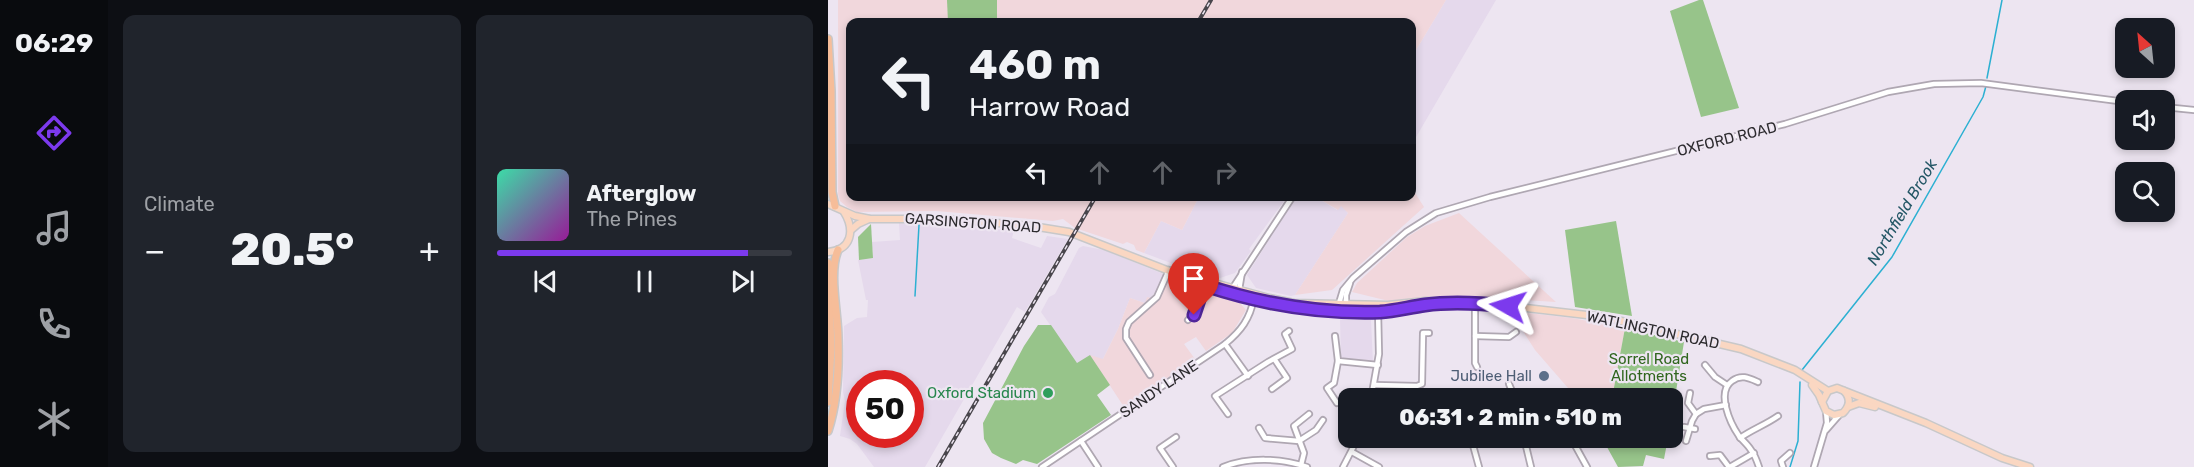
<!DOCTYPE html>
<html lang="en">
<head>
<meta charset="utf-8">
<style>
	body { margin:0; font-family:Rubik,sans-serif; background:#20242c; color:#f1f3f6; height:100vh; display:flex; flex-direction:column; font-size:22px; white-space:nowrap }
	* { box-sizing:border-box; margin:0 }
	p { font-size:20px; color:#9ea1a6 }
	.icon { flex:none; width:33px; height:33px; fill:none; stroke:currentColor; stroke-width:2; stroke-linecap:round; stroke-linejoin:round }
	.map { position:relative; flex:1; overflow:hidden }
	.drawer { display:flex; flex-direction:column; gap:15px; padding:15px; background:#0d0f14; width:720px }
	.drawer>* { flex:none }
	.hud { position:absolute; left:18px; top:18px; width:570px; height:183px; border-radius:12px; box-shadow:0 3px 9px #0003; background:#171b24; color:#f1f3f6; overflow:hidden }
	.needle { width:39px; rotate:333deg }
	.tools { position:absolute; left:1287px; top:18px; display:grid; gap:12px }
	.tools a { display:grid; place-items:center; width:60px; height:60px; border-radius:12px; background:#171b24; box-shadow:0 3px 9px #0003; font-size:30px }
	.speed { position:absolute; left:18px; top:370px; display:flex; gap:12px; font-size:30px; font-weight:700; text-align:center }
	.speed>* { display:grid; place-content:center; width:78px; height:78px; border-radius:50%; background:#171b24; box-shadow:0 3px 9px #0003; line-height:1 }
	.speed .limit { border:9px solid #d22; background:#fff; color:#111 }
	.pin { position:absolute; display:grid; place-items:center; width:51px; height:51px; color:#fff; margin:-62px -26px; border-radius:50% 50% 50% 0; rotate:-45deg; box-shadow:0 0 6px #0007 }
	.pin .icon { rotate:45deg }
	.me { position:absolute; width:66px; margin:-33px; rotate:276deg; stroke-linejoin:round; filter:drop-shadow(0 0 4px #0008) }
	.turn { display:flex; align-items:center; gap:21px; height:126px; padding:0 24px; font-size:27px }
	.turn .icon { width:78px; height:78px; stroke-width:2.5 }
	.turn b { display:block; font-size:42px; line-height:51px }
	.lanes { display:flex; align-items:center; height:57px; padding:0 24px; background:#0003; justify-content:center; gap:30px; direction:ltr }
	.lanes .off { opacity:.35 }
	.big { font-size:45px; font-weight:800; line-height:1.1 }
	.drawer .card { flex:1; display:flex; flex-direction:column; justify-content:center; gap:9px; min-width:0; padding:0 21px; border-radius:12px; background:#20242c }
	.song { display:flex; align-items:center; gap:18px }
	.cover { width:72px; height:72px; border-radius:9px; background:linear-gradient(135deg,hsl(160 70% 55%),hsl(300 70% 35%)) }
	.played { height:6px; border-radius:3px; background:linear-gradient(90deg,#7c3aed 85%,#363941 85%) }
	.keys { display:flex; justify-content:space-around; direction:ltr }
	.heat { display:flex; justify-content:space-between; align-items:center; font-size:33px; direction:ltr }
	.drawer .tiles { flex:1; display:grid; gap:15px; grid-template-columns:repeat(2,1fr) }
	.trip { position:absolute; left:510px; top:388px; width:345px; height:60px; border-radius:12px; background:#171b24; box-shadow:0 3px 9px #0003; font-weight:800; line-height:60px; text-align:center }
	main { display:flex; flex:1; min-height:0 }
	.tabs { display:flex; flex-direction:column; width:108px; justify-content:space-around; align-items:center; background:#090b0e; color:#9ea1a6 }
	.tabs .icon { width:42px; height:42px }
	.tabs .current { color:#7c3aed }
	.tabs b { font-size:27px; color:#f1f3f6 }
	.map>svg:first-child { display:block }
	.built { fill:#e5d9ec; fill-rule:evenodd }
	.industrial { fill:#f1d7dc }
	.green { fill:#97c48a }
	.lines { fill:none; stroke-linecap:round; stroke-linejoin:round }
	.stream { stroke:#2cb0d2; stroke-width:1.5 }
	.minor-casing { stroke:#afa7b2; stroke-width:8 }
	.major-casing { stroke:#c8c8c9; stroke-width:9 }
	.highway-casing { stroke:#c8c8c9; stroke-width:10 }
	.minor { stroke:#fff; stroke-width:4.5 }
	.major { stroke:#fad7c2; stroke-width:6 }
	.highway { stroke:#f6bd99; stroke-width:7 }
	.rail-casing { stroke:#49464c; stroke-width:4 }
	.rail { stroke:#ede5f1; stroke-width:1.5; stroke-dasharray:4.5; stroke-linecap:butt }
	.route-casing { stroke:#51269a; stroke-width:15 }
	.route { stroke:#7c3aed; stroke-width:10 }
	.service-dot { fill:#5c6f8a; stroke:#ede5f1; stroke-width:2 }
	.leisure-dot { fill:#2e9e5b; stroke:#ede5f1; stroke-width:2 }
	.labels { text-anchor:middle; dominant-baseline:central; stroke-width:4.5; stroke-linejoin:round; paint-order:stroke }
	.street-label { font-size:15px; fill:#2d2b2f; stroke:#ede5f1 }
	.park-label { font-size:15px; fill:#30661e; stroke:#ede5f1 }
	.service-label { font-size:15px; fill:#4e5e75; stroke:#ede5f1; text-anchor:end }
	.leisure-label { font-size:15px; fill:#27864d; stroke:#ede5f1; text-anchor:end }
	.water-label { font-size:16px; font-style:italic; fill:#245766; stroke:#ede5f1 }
</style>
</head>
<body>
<main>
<nav class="tabs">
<b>06:29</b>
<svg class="icon current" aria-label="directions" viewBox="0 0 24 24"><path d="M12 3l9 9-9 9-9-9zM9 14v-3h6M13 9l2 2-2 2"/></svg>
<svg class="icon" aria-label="music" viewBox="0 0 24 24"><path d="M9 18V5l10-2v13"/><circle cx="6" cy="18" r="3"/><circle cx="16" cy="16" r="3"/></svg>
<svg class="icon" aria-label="phone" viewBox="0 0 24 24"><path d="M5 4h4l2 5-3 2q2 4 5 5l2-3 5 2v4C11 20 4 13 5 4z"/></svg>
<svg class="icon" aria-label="climate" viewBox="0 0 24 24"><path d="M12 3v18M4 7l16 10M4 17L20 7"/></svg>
</nav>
<section class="drawer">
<div class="tiles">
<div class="card"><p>Climate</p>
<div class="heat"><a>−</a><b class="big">20.5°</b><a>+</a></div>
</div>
<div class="card">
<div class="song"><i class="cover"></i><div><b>Afterglow</b><p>The Pines</p></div></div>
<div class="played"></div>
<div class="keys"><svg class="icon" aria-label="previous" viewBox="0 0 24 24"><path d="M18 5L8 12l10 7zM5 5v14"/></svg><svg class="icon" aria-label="pause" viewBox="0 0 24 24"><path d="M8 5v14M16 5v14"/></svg><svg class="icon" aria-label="next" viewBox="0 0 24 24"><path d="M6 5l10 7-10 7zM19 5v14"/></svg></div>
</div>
</div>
</section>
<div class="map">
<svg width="1366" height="467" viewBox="0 0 1366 467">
	<rect width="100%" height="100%" fill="#ede5f1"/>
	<g class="built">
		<polygon points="618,0 668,0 584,144 584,57"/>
		<polygon points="371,197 459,197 421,249 423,251 407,273 392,278 375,275 316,253 333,221 354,230"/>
		<polygon points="468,197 488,197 509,210 513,205 520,213 467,295 463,296 428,288 419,275"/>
		<path d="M71,223l115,7 -2,8 29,10 6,-12 21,3 -43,73 -8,-5 -92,160h-51l-17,-23 -7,-5 -10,-3 5,-35 -2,-9 1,-66 13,-8 10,-1 1,-17h-2l-8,-40 15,-2 -1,-16 28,-2zM32,384h50v51h-50z"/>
		<polygon points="255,246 276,250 338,275 334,285 317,303 302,298 290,329 275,359 249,363 213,312 221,297 227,294 251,248"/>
		<polygon points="512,318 534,318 543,320 545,363 513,358"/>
	</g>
	<g class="industrial">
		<polygon points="10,0 618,0 584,57 584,22 22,22 22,196 371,197 354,230 333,221 316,253 308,250 306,245 299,242 295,244 247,228 235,219 225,221 108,211 29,212 19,207 12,201 10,194"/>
		<polygon points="584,188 596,207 504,290 467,295 520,213 513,206 510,210 488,197 584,196"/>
		<polygon points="631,213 728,302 647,297 565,302 524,292 529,283 579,237 597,226"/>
		<polygon points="338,275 410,301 418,310 404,333 378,351 368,337 356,344 367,359 296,407 262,355 275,359 290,329 302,298 317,303 319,297 323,298 334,285"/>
		<polygon points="684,311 744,318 797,328 785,393 740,388 707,350 693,328 695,328 695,325"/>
	</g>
	<g class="green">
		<polygon points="119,0 169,0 169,22 120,22"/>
		<polygon points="871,0 875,0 911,108 873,117 842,11"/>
		<polygon points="788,221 804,316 747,307 737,230"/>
		<polygon points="43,224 45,258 31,260 30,237"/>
		<polygon points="210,325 223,325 249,363 262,355 282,385 269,395 283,415 209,464 195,460 188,464 173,458 164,453 156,439 155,423 196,346"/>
		<polygon points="797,328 856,342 845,410 844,399 747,399 740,388 785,393"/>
		<polygon points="774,438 840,438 836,459 818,455 815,466 790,467"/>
	</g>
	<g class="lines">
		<g class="stream">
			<polyline points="1159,78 1174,0"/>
			<polyline points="87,296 91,225"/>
			<polyline points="974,370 1064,257 1155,97 1158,86"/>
			<polyline points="962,467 970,441 972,382"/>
		</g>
		<defs>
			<g id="minor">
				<polyline points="1336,107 1366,110"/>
				<polyline points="404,289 465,196"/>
				<polyline points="409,292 411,290 414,272"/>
				<polyline points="647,302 647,363 649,367"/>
				<polyline points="518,307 518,295 522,283"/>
				<polyline points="509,310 515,290 525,278 578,232 608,213 662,197 957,124 1060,92 1106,84 1153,83 1298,102"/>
				<polyline points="360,320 366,314 377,282"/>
				<polyline points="507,336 510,361 550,365"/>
				<polyline points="647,336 681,337 688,332"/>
				<polyline points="397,344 420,376"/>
				<polyline points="877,365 887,377 899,385"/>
				<polyline points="322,375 298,338 298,329 301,322 329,297 341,270"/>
				<path d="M930,382c-9,-4 -17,-8 -26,-1 -16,11 -2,42 7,55 4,5 9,9 12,14 4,5 6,11 8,17"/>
				<polyline points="681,384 686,396"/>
				<polyline points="547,385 589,386 594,384 595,333 601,333"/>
				<polyline points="444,389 459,378 447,360"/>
				<polyline points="862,393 860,403 868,414 876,409 898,405"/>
				<polyline points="543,399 551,354 550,310"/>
				<polyline points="673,399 695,396 710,399"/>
				<polyline points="509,403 499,388 506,383 510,361"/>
				<polyline points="400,414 387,396 440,362 464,349 457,334 461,331"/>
				<polyline points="856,427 867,429"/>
				<polyline points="431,428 437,438 471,441 488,430 495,420"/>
				<polyline points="998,430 1012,414"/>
				<polyline points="643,438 651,467"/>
				<polyline points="696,438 703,467"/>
				<polyline points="743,438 759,467"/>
				<path d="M912,438c13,-9 25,-13 38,-22"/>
				<polyline points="253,441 270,467"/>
				<polyline points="858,441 864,421 868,414"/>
				<polyline points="524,452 551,467"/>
				<polyline points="882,456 892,455 901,467"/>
				<polyline points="473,465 476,453 466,426 481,414"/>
				<path d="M214,467l183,-123c16,-13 25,-25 29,-46"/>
				<polyline points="345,467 332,448 348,437"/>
				<path d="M395,467c26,-10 58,-9 84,0"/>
				<polyline points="515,467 530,438"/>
				<polyline points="902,467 926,453"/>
				<polyline points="955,467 953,461 962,453"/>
				<polyline points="986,467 999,423 998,411"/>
			</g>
			<g id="major">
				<polyline points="0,204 27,216 42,219 120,219 204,226 241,232 349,274"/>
				<polyline points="23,230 30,224 41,219"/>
				<path d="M0,252c24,-2 27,-22 16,-40"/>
				<polyline points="346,272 441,298 466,303 560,305 598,301 647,302 776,317 913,349 967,370 1000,391"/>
				<path d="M381,286c68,23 140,32 211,20"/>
				<path d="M984,385l7,10 7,16 8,4 9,-2c7,-7 8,-15 1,-22"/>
				<polyline points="994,402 1000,391 1009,388 1098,423 1174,458 1202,467"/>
				<polyline points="1020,407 1031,403 1047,407"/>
			</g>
			<g id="highway">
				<polyline points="0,39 3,91 4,192 7,206"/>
				<polyline points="0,263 3,349 0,402"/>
				<path d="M0,431c9,-28 11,-64 10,-93 0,-26 -10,-65 0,-88"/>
			</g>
		</defs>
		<use href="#minor" class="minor-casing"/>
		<use href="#major" class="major-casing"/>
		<use href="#highway" class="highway-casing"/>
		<use href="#minor" class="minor"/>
		<use href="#major" class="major"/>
		<use href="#highway" class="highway"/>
		<defs>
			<g id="rail">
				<polyline points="370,22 383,0"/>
				<polyline points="110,467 268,196"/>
			</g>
		</defs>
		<use href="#rail" class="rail-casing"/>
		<use href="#rail" class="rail"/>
	</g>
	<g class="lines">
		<defs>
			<path id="route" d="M366,315l10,-30c57,19 115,29 176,27 15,-1 30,-5 45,-7 28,-4 55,-2 83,1"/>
		</defs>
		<use href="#route" class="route-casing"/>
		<use href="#route" class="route"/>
	</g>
	<circle class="service-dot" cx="716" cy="376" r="6"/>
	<circle class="leisure-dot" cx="220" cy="393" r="6"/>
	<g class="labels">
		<g class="street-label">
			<text transform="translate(899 139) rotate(-14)">OXFORD ROAD</text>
			<text transform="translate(145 223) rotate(4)">GARSINGTON ROAD</text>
			<text transform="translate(825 330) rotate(12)">WATLINGTON ROAD</text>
			<text transform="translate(331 389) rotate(-34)">SANDY LANE</text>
		</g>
		<g class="park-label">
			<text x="821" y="359">Sorrel Road<tspan x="821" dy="17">Allotments</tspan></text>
		</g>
		<g class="service-label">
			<text x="704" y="376">Jubilee Hall</text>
		</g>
		<g class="leisure-label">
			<text x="208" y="393">Oxford Stadium</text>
		</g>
		<g class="water-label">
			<text transform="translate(1074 212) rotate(-59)">Northfield Brook</text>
		</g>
	</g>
</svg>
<div class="tools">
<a><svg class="needle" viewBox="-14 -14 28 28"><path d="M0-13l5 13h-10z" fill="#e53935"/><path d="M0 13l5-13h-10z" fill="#9ea1a6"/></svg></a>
<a><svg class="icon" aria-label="sound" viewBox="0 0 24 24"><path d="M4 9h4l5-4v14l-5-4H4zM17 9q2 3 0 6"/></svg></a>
<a><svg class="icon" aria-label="search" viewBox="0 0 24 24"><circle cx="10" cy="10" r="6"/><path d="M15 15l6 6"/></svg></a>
</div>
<div class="speed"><div class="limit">50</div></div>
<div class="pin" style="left:366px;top:315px;background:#d93025"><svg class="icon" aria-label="arrive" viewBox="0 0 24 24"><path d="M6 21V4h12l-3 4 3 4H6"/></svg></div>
<svg class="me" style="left:680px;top:306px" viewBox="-20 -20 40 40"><path d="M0-17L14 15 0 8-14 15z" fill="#7c3aed" stroke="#fff" stroke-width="4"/></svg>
<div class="trip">06:31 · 2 min · 510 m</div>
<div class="hud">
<div class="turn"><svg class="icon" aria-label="left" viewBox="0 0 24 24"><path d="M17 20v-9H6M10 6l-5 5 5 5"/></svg><div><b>460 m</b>Harrow Road</div></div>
<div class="lanes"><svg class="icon" aria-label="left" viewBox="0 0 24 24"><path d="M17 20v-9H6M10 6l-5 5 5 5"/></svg><svg class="icon off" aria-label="ahead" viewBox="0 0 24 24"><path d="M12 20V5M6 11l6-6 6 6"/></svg><svg class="icon off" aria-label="ahead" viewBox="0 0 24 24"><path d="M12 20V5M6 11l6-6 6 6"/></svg><svg class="icon off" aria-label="right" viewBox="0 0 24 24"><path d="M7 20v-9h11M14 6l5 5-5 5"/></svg></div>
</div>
</div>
</main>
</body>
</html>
